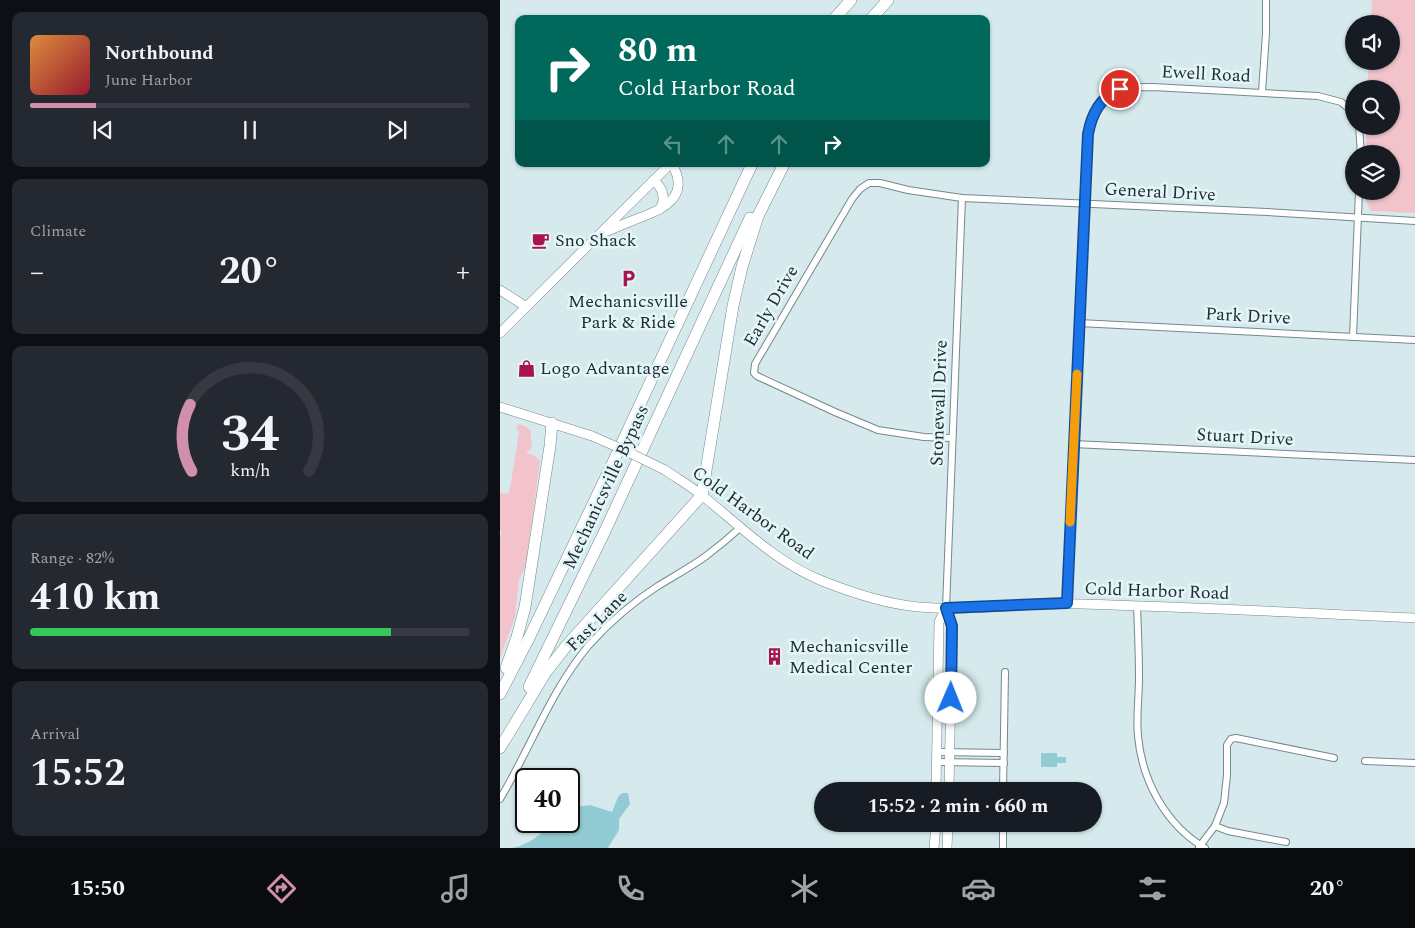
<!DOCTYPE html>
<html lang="en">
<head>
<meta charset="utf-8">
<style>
	body { margin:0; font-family:Spectral,serif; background:#242831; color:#f1f3f6; height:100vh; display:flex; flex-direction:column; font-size:19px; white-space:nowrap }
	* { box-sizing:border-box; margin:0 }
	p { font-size:16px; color:#9ea1a6 }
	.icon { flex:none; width:28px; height:28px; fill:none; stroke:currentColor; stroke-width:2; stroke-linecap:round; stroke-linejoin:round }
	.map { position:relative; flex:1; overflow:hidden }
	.drawer { display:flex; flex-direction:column; gap:12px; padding:12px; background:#0d0f14; width:500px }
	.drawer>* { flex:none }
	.guide { position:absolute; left:15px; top:15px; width:475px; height:152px; border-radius:10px; box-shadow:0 1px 4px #0004; background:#00695c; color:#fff; overflow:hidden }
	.tools { position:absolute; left:845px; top:15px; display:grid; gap:10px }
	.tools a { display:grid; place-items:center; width:55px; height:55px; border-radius:50%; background:#171b24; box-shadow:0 1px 4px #0004; font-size:25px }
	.speed { position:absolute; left:15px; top:768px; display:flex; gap:10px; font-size:25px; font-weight:700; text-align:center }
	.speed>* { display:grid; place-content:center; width:65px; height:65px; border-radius:50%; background:#171b24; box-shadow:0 1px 4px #0004; line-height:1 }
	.speed .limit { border:2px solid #111; border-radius:8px; background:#fff; color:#111 }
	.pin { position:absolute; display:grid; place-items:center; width:42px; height:42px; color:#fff; margin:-21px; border:2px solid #fff; border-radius:50%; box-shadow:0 1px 5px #0007 }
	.me { position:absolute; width:55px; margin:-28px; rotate:1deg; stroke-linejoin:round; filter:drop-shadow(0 0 4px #0008) }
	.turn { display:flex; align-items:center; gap:18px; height:105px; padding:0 20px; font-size:22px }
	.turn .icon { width:65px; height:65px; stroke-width:2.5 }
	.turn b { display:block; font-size:35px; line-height:42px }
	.lanes { display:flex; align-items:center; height:48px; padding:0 20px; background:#0003; justify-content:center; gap:25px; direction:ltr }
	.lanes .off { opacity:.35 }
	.big { font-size:38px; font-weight:700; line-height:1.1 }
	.drawer .widget { flex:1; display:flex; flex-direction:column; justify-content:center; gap:8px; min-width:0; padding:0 18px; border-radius:10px; background:#242831 }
	.drawer .dial { align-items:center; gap:0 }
	.dial svg { height:130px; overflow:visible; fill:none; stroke:#363941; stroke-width:7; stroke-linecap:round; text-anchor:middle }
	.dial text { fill:#f1f3f6; stroke:none }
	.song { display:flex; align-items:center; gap:15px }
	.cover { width:60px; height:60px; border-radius:8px; background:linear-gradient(135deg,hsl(30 70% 55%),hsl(350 70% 35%)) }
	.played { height:5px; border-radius:2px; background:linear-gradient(90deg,#d08faa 15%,#363941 15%) }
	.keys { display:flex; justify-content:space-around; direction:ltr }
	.heat { display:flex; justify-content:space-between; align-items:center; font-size:28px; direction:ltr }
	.charge { height:8px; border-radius:4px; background:linear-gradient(90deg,#34c759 82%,#363941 0) }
	.trip { position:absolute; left:314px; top:782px; width:288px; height:50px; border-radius:25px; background:#171b24; box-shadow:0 1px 4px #0004; font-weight:700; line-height:50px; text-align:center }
	.dock { display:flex; height:80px; justify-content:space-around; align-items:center; background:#090b0e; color:#9ea1a6 }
	.dock .icon { width:35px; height:35px }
	.dock .active { color:#d08faa }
	.dock b { font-size:22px; color:#f1f3f6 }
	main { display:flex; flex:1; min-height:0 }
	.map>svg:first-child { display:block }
	.green { fill:#f2c3cb }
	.water { fill:#92cbd4 }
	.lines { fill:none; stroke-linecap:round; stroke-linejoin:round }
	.street-casing { stroke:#75888b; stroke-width:8 }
	.secondary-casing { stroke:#75888b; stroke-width:10 }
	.highway-casing { stroke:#75888b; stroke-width:12 }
	.street { stroke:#fff; stroke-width:6 }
	.secondary { stroke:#fff; stroke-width:9 }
	.highway { stroke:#fff; stroke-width:11 }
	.secondary-bridge-casing { stroke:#75888b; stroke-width:10; stroke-linecap:butt }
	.secondary-bridge { stroke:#fff; stroke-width:9 }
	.route-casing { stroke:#114b97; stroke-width:12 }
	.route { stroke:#1a73e8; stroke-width:9 }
	.slow { stroke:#f59e0b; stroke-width:9 }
	.labels { text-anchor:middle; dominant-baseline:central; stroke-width:5; stroke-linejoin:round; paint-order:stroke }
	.street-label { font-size:18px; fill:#242c2e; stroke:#e3f7fb }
	.poi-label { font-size:18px; fill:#242c2e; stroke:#e3f7fb; text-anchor:start }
</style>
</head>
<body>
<main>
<section class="drawer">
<div class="widget">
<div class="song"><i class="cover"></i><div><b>Northbound</b><p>June Harbor</p></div></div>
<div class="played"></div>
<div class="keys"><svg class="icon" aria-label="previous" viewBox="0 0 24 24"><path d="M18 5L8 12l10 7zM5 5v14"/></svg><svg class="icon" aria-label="pause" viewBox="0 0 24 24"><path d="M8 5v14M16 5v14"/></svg><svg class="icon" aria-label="next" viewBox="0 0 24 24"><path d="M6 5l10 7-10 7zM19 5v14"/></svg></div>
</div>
<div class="widget"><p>Climate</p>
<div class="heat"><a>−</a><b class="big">20°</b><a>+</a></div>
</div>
<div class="widget dial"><svg viewBox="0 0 100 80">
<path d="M14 69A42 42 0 1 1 86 69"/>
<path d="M14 69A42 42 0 0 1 13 28" stroke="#d08faa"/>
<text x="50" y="56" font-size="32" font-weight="700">34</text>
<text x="50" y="72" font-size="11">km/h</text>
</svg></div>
<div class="widget"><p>Range · 82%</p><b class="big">410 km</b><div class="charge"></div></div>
<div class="widget"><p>Arrival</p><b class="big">15:52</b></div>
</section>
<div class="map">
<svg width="915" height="848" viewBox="0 0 915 848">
	<rect width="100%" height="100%" fill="#d6eaed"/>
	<g class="green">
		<polygon points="872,0 915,0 915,213 871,211 865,199 865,191 891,191 891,154 866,154 866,126 891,126 891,89 867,89 869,61 891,61 891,24 871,24"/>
		<polygon points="19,424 25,426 30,430 32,448 26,453 35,456 40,461 26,565 19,580 15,617 0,658 0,536 2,533 0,530 0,493 9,494 19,433 16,426"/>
	</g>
	<g class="water">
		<polygon points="541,753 557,753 557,757 566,757 566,763 557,763 557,767 541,767"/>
		<path d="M122,793h6l2,11 -11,15v11l-11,18h-96c17,-3 30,-14 41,-27h16v-13l21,-3 22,7 6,-15z"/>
	</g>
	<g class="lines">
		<defs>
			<g id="street">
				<polyline points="762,92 766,33 766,0"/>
				<polyline points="859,126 861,154"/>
				<polyline points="579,323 915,340"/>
				<polyline points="853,337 859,191"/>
				<polyline points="452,438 424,437 378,430 335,412 257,376 254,373 255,364 352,199 360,189 369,183 380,183 408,190 462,198 767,212 915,221"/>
				<polyline points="573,444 915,460"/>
				<path d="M567,603l21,-469c8,-42 25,-47 65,-47l165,9 23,6 13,11"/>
				<path d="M637,605c1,25 2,49 2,73 0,20 -3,39 -1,58 4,45 28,89 67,112"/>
				<polyline points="446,608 462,198"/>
				<polyline points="437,752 504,753"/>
				<polyline points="865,761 915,763"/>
				<polyline points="437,762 504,763"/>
				<polyline points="503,791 505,672"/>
				<path d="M0,799c30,-50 51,-109 89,-154 20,-22 44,-43 69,-59 16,-10 33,-19 48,-30 12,-9 24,-19 35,-29"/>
				<polyline points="715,826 728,831 786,842"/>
				<polyline points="699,847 715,826 724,803 727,775 727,745 731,739 736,738 834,758"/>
				<polyline points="503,848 503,824"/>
			</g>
			<g id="secondary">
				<path d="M154,180c9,9 13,19 5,30"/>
				<path d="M105,232c9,-4 19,-8 29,-12 26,-10 58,-21 38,-56"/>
				<polyline points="0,290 25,306"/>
				<polyline points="0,333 170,164"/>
				<polyline points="0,407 92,436"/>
				<path d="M165,470c13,9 27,17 39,27 36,29 72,65 116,83 32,13 65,24 99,27 54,5 108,-5 163,-3 111,3 222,9 333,14"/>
				<polyline points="446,608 452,626 449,791"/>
				<polyline points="436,791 439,622 446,608"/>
				<polyline points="434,848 436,824"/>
				<polyline points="447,848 448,824"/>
			</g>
			<g id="highway">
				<polyline points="334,19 351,0"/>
				<polyline points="371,19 388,0"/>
				<polyline points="6,668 17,637 25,607 50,446 52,423"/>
				<polyline points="29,687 104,533 250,218"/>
				<polyline points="0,694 30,636 114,460 252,164"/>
				<polyline points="0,748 46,672 67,645 202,495 233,306 242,267 258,216 284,164"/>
			</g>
		</defs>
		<use href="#street" class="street-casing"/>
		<use href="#secondary" class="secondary-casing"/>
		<use href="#highway" class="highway-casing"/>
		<use href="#street" class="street"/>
		<use href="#secondary" class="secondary"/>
		<use href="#highway" class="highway"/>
		<defs>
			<polyline id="secondary-bridge" points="92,436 126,451 165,470"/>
		</defs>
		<use href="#secondary-bridge" class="secondary-bridge-casing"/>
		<use href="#secondary-bridge" class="secondary-bridge"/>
	</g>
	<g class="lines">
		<defs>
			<path id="route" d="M451,698l1,-72 -6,-18 121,-5 21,-469c4,-21 12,-36 32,-45"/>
		</defs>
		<use href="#route" class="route-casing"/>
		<use href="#route" class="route"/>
		<polyline class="slow" points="570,522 577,374"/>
	</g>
	<defs>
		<symbol id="cafe-bare" viewBox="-9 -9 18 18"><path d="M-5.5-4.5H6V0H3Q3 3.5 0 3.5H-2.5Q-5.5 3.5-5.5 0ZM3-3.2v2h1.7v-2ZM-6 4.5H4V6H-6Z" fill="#a8144c" stroke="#e3f7fb" stroke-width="2.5" paint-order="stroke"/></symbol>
		<symbol id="parking-bare" viewBox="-9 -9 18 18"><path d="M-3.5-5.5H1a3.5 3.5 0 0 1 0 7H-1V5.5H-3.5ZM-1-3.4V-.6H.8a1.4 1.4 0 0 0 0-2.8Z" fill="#a8144c" stroke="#e3f7fb" stroke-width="2.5" paint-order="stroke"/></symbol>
		<symbol id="shop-bare" viewBox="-9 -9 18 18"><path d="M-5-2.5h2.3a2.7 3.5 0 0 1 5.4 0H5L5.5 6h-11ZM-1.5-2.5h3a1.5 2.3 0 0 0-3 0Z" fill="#a8144c" stroke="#e3f7fb" stroke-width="2.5" paint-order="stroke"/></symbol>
		<symbol id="building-bare" viewBox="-9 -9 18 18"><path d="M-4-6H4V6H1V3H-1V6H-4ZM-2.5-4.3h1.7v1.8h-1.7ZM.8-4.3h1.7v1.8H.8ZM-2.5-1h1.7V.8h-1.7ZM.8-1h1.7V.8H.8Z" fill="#a8144c" stroke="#e3f7fb" stroke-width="2.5" paint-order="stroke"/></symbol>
	</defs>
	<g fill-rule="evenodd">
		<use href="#cafe-bare" x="28" y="228" width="25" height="25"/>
		<use href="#parking-bare" x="116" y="266" width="25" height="25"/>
		<use href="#shop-bare" x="14" y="356" width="25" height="25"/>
		<use href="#building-bare" x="262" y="644" width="25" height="25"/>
	</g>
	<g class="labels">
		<g class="street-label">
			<text transform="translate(706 74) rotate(3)">Ewell Road</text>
			<text transform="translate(660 192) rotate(3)">General Drive</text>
			<text transform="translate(271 306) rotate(-60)">Early Drive</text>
			<text transform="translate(748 316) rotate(3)">Park Drive</text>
			<text transform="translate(439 403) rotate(-88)">Stonewall Drive</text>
			<text transform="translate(745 437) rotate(3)">Stuart Drive</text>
			<text transform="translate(106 487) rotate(-65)">Mechanicsville Bypass</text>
			<text transform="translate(253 513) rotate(36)">Cold Harbor Road</text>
			<text transform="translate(657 591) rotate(2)">Cold Harbor Road</text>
			<text transform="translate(97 621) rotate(-45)">Fast Lane</text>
		</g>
		<g class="poi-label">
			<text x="55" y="240">Sno Shack</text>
			<text x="128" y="301" text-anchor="middle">Mechanicsville<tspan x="128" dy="21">Park &amp; Ride</tspan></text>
			<text x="40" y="368">Logo Advantage</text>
			<text x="289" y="646">Mechanicsville<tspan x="289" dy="21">Medical Center</tspan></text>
		</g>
	</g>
</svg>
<div class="tools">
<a><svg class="icon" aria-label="sound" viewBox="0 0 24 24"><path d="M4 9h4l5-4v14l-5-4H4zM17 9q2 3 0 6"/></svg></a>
<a><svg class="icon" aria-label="search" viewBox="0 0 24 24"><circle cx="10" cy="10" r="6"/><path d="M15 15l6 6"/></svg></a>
<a><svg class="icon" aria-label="layers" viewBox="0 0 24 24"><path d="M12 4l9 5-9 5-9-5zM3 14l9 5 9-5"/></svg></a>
</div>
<div class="speed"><div class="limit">40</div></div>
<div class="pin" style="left:620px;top:89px;background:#d93025"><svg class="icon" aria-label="arrive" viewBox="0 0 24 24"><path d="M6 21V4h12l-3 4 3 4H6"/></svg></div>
<svg class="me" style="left:451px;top:698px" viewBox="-20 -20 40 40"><circle r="19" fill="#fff"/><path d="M0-13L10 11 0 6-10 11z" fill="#1a73e8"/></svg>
<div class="trip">15:52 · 2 min · 660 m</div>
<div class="guide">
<div class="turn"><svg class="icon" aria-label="right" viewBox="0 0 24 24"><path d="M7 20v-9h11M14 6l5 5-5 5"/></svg><div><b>80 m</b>Cold Harbor Road</div></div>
<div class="lanes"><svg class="icon off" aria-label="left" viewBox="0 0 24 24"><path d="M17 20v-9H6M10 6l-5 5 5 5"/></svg><svg class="icon off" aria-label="ahead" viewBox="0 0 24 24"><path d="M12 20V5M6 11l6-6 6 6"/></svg><svg class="icon off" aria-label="ahead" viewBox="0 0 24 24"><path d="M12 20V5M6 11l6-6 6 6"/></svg><svg class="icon" aria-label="right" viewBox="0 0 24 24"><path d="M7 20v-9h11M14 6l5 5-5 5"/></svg></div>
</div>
</div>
</main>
<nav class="dock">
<b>15:50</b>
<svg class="icon active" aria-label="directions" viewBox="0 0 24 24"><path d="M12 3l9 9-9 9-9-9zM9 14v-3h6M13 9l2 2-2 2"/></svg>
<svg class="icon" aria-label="music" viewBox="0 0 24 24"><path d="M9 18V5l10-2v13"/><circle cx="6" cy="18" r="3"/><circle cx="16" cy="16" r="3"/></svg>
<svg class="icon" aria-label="phone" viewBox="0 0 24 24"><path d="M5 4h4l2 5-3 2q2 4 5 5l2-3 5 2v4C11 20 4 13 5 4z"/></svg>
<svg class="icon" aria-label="climate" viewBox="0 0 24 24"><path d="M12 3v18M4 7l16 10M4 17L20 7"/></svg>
<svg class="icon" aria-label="car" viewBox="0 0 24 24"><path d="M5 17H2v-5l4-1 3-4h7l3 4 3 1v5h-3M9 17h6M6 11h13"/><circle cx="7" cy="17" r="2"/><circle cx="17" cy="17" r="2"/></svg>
<svg class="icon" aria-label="filters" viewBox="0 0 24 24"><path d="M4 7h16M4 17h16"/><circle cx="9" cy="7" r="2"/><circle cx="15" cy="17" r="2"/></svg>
<b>20°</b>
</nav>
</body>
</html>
